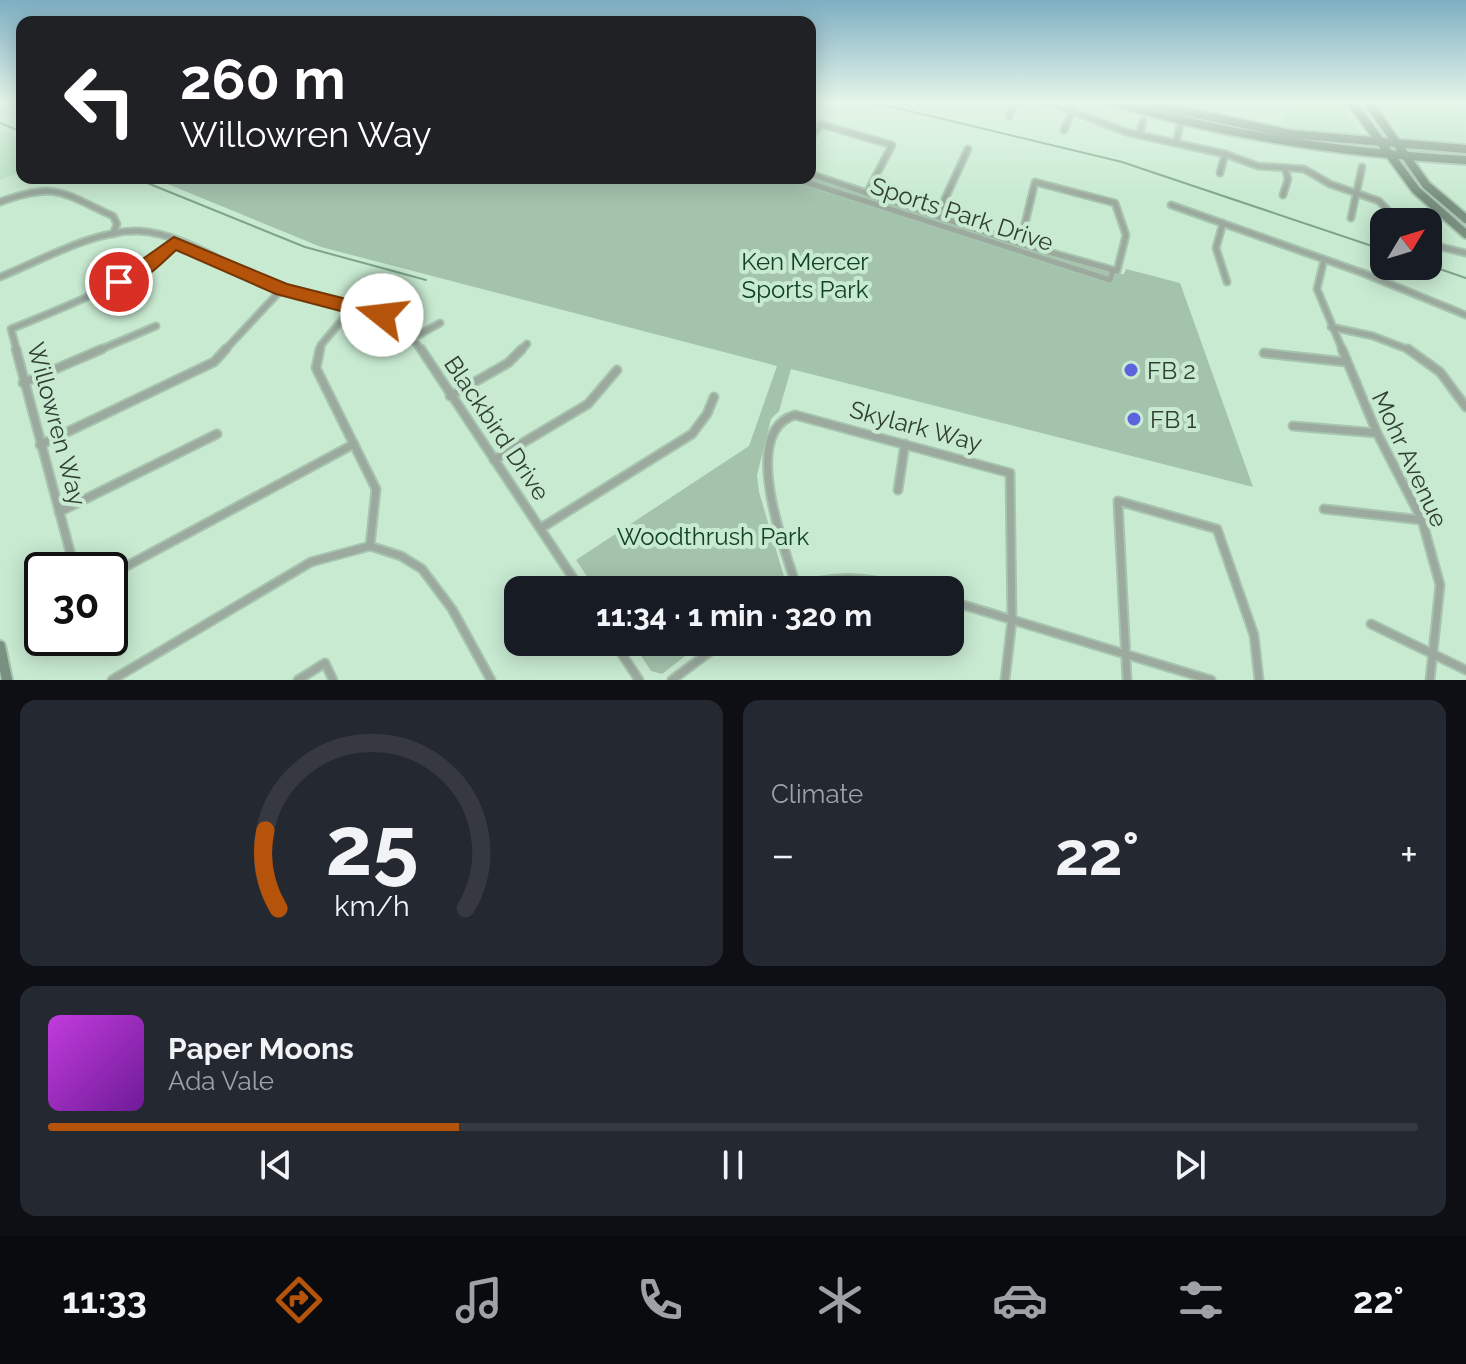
<!DOCTYPE html>
<html lang="en">
<head>
<meta charset="utf-8">
<style>
	body { margin:0; font-family:Raleway,sans-serif; background:#242831; color:#f1f3f6; height:100vh; display:flex; flex-direction:column; font-size:30px; white-space:nowrap }
	* { box-sizing:border-box; margin:0 }
	p { font-size:26px; color:#9ea1a6 }
	.icon { flex:none; width:44px; height:44px; fill:none; stroke:currentColor; stroke-width:2; stroke-linecap:round; stroke-linejoin:round }
	.map { position:relative; height:680px; overflow:hidden }
	.details { display:flex; flex-direction:column; gap:20px; padding:20px; background:#0d0f14; flex:1 }
	.details>* { flex:none }
	.hud { position:absolute; left:16px; top:16px; width:800px; height:168px; border-radius:16px; box-shadow:0 4px 20px #0003; background:#202124; color:#fff; overflow:hidden }
	.needle { width:52px; rotate:52deg }
	.controls { position:absolute; left:1370px; top:208px; display:grid; gap:16px }
	.controls a { display:grid; place-items:center; width:72px; height:72px; border-radius:16px; background:#171b24; box-shadow:0 4px 20px #0003; font-size:40px }
	.speed { position:absolute; left:24px; top:552px; display:flex; gap:16px; font-size:40px; font-weight:700; text-align:center }
	.speed>* { display:grid; place-content:center; width:104px; height:104px; border-radius:50%; background:#171b24; box-shadow:0 4px 20px #0003; line-height:1 }
	.speed .limit { border:4px solid #111; border-radius:12px; background:#fff; color:#111 }
	.pin { position:absolute; display:grid; place-items:center; width:68px; height:68px; color:#fff; margin:-34px; border:4px solid #fff; border-radius:50%; box-shadow:0 2px 8px #0007 }
	.me { position:absolute; width:88px; margin:-44px; rotate:286deg; stroke-linejoin:round; filter:drop-shadow(0 0 6px #0008) }
	.turn { display:flex; align-items:center; gap:28px; height:168px; padding:0 32px; font-size:36px }
	.turn .icon { width:104px; height:104px; stroke-width:2.5 }
	.turn b { display:block; font-size:56px; line-height:68px }
	.big { font-size:60px; font-weight:700; line-height:1.1 }
	.details .widget { flex:1; display:flex; flex-direction:column; justify-content:center; gap:12px; min-width:0; padding:0 28px; border-radius:16px; background:#242831 }
	.details .dial { align-items:center; gap:0 }
	.dial svg { height:208px; overflow:visible; fill:none; stroke:#363941; stroke-width:7; stroke-linecap:round; text-anchor:middle }
	.dial text { fill:#f1f3f6; stroke:none }
	.song { display:flex; align-items:center; gap:24px }
	.cover { width:96px; height:96px; border-radius:12px; background:linear-gradient(135deg,hsl(290 70% 55%),hsl(280 70% 35%)) }
	.played { height:8px; border-radius:4px; background:linear-gradient(90deg,#b45309 30%,#363941 30%) }
	.keys { display:flex; justify-content:space-around; direction:ltr }
	.heat { display:flex; justify-content:space-between; align-items:center; font-size:44px; direction:ltr }
	.details .tiles { flex:1; display:grid; gap:20px; grid-template-columns:1fr 1fr }
	.widget:last-child { grid-column:span 2 }
	.trip { position:absolute; left:504px; top:576px; width:460px; height:80px; border-radius:16px; background:#171b24; box-shadow:0 4px 20px #0003; font-weight:700; line-height:80px; text-align:center }
	.dock { display:flex; height:128px; justify-content:space-around; align-items:center; background:#090b0e; color:#9ea1a6 }
	.dock .icon { width:56px; height:56px }
	.dock .on { color:#b45309 }
	.dock b { font-size:36px; color:#f1f3f6 }
	.map>svg:first-child { display:block }
	.built { fill:#b8e2c4 }
	.green { fill:#a4c3ad }
	.lines { fill:none; stroke-linecap:round; stroke-linejoin:round }
	.stream { stroke:#7ca588; stroke-width:2 }
	.minor-far1-casing { stroke:#a7c4ae; stroke-width:9 }
	.minor-casing { stroke:#a7c4ae; stroke-width:11 }
	.secondary-far1-casing { stroke:#a7c4ae; stroke-width:12 }
	.secondary-casing { stroke:#a7c4ae; stroke-width:14 }
	.minor-far1 { stroke:#9ba99f; stroke-width:5 }
	.minor { stroke:#9ba99f; stroke-width:7 }
	.secondary-far1 { stroke:#798f7f; stroke-width:8 }
	.secondary { stroke:#798f7f; stroke-width:10 }
	.route { fill:#b45309; stroke:#753606; stroke-width:2 }
	.poi-dot { fill:#5b64dc; stroke:#c8ead1; stroke-width:3 }
	.labels { text-anchor:middle; dominant-baseline:central; stroke-width:8; stroke-linejoin:round; paint-order:stroke }
	.street-label { font-size:24px; fill:#303e34; stroke:#c8ead1 }
	.park-label { font-size:24px; fill:#104225; stroke:#c8ead1 }
	.poi-label { font-size:24px; fill:#303e34; stroke:#c8ead1; text-anchor:start }
</style>
</head>
<body>
<div class="map">
<svg width="1466" height="680" viewBox="0 0 1466 680">
	<rect width="100%" height="100%" fill="#c8ead1"/>
	<g class="built">
		<polygon points="1271,102 1339,102 1361,134 1354,137 1286,127 1281,105"/>
		<polygon points="1377,102 1466,102 1466,142 1412,140 1401,136"/>
		<polygon points="0,130 22,139 22,172 0,180"/>
	</g>
	<g class="green">
		<polygon points="810,177 1114,274 1124,274 1126,269 1180,283 1253,487 791,369 779,411 771,419 757,475 759,492 785,580 771,590 596,590 576,560 749,446 777,366 321,247 153,178"/>
		<polygon points="632,642 703,642 662,674 651,671"/>
	</g>
	<g class="lines">
		<g class="stream">
			<polyline points="872,102 1122,162 1384,250"/>
			<polyline points="0,123 22,132"/>
			<polyline points="135,178 305,247 426,280"/>
			<polyline points="1428,265 1466,278"/>
		</g>
		<defs>
			<g id="minor-far1">
				<polyline points="1049,102 1126,132 1225,154 1258,166 1304,169 1330,184 1379,201 1399,222"/>
				<polyline points="1009,116 1014,102"/>
				<polyline points="1064,130 1073,110"/>
				<polyline points="1139,135 1143,121"/>
				<polyline points="810,139 820,124 892,145 867,193"/>
				<polyline points="1176,143 1183,113"/>
				<polyline points="1220,173 1225,154"/>
				<polyline points="810,174 1020,244"/>
				<polyline points="793,178 1110,280 1113,270"/>
				<polygon points="1035,182 1115,203 1126,235 1117,271 1020,244"/>
				<polyline points="1283,195 1288,179 1285,168"/>
				<path d="M0,202c56,-21 62,-9 113,14l4,8 -4,10"/>
				<polyline points="1171,205 1363,273 1466,315"/>
				<polyline points="937,216 968,149"/>
				<polyline points="1351,218 1362,167"/>
				<polyline points="1223,223 1216,248 1227,282"/>
				<polyline points="1428,244 1466,253"/>
				<polyline points="1324,260 1317,289 1343,351"/>
				<path d="M0,277c40,-16 96,-48 139,-46 50,3 95,42 142,57 34,12 73,13 106,30 15,8 25,19 35,33"/>
				<polyline points="1331,327 1373,336 1412,351"/>
				<polyline points="413,338 440,323"/>
				<path d="M17,351l-6,-22c61,-25 112,-43 163,-86"/>
				<polyline points="97,351 156,326"/>
				<polyline points="224,351 282,289"/>
				<polyline points="320,351 321,345 353,307"/>
				<polyline points="520,351 527,344"/>
			</g>
			<g id="minor">
				<polyline points="16,349 75,570"/>
				<polyline points="320,349 316,368 376,489 370,546"/>
				<polyline points="421,349 581,590"/>
				<polyline points="1342,349 1377,433 1422,520 1440,585 1430,680"/>
				<polyline points="1408,349 1440,372 1466,407"/>
				<polyline points="1264,353 1346,362"/>
				<polyline points="23,383 102,349"/>
				<polyline points="450,396 508,363 522,349"/>
				<polyline points="1293,426 1377,433"/>
				<polyline points="40,445 214,362 226,349"/>
				<polyline points="494,460 588,404 617,370"/>
				<polyline points="898,490 905,444"/>
				<polyline points="1324,509 1422,520"/>
				<polyline points="59,512 217,434"/>
				<polyline points="541,528 692,434 707,414 714,397"/>
				<polyline points="110,575 354,444"/>
				<path d="M797,588c-11,-36 -59,-157 -2,-173l215,58 2,147 -7,60"/>
				<path d="M795,589c41,-17 78,-11 120,1"/>
				<polyline points="950,601 1211,680"/>
				<polyline points="1371,624 1466,670"/>
				<polyline points="614,642 639,680"/>
				<polyline points="112,680 311,562 370,546 401,556 422,569 452,609 491,680"/>
				<polyline points="298,680 325,663 333,680"/>
				<polyline points="672,680 723,642"/>
				<polyline points="1127,680 1118,501 1217,529 1254,635 1259,680"/>
			</g>
			<g id="secondary-far1">
				<path d="M1115,102c115,35 231,51 351,58"/>
				<polyline points="1142,102 1290,134 1466,149"/>
				<polyline points="1351,102 1416,190 1466,234"/>
				<polyline points="1368,102 1426,185 1466,219"/>
			</g>
			<polyline id="secondary" points="0,646 7,680"/>
		</defs>
		<use href="#minor-far1" class="minor-far1-casing"/>
		<use href="#minor" class="minor-casing"/>
		<use href="#secondary-far1" class="secondary-far1-casing"/>
		<use href="#secondary" class="secondary-casing"/>
		<use href="#minor-far1" class="minor-far1"/>
		<use href="#minor" class="minor"/>
		<use href="#secondary-far1" class="secondary-far1"/>
		<use href="#secondary" class="secondary"/>
	</g>
	<linearGradient id="sky" x2="0" y2="1"><stop stop-color="#7daec2"/><stop offset="0.52" stop-color="#e6f6ea"/><stop offset="1" stop-color="#e6f6ea" stop-opacity="0"/></linearGradient>
	<rect width="1466" height="197" fill="url(#sky)"/>
	<path class="route" d="M174,237l113,47 95,24 8,7 -8,7 -106,-28 -100,-44c-15,14 -41,42 -63,36l-3,-4z"/>
	<g class="poi-dot">
		<circle cx="1131" cy="370" r="8"/>
		<circle cx="1134" cy="419" r="8"/>
	</g>
	<g class="labels">
		<g class="street-label">
			<text transform="translate(962 214) rotate(18)">Sports Park Drive</text>
			<text transform="translate(57 424) rotate(75)">Willowren Way</text>
			<text transform="translate(916 426) rotate(15)">Skylark Way</text>
			<text transform="translate(497 428) rotate(56)">Blackbird Drive</text>
			<text transform="translate(1410 459) rotate(65)">Mohr Avenue</text>
		</g>
		<g class="park-label">
			<text x="805" y="261">Ken Mercer<tspan x="805" dy="28">Sports Park</tspan></text>
			<text x="713" y="536">Woodthrush Park</text>
		</g>
		<g class="poi-label">
			<text x="1147" y="370">FB 2</text>
			<text x="1150" y="419">FB 1</text>
		</g>
	</g>
</svg>
<div class="controls">
<a><svg class="needle" viewBox="-14 -14 28 28"><path d="M0-13l5 13h-10z" fill="#e53935"/><path d="M0 13l5-13h-10z" fill="#9ea1a6"/></svg></a>
</div>
<div class="speed"><div class="limit">30</div></div>
<div class="pin" style="left:119px;top:282px;background:#d93025"><svg class="icon" aria-label="arrive" viewBox="0 0 24 24"><path d="M6 21V4h12l-3 4 3 4H6"/></svg></div>
<svg class="me" style="left:382px;top:315px" viewBox="-20 -20 40 40"><circle r="19" fill="#fff"/><path d="M0-13L10 11 0 6-10 11z" fill="#b45309"/></svg>
<div class="trip">11:34 · 1 min · 320 m</div>
<div class="hud">
<div class="turn"><svg class="icon" aria-label="left" viewBox="0 0 24 24"><path d="M17 20v-9H6M10 6l-5 5 5 5"/></svg><div><b>260 m</b>Willowren Way</div></div>
</div>
</div>
<section class="details">
<div class="tiles">
<div class="widget dial"><svg viewBox="0 0 100 80">
<path d="M14 69A42 42 0 1 1 86 69"/>
<path d="M14 69A42 42 0 0 1 9 39" stroke="#b45309"/>
<text x="50" y="56" font-size="32" font-weight="700">25</text>
<text x="50" y="72" font-size="11">km/h</text>
</svg></div>
<div class="widget"><p>Climate</p>
<div class="heat"><a>−</a><b class="big">22°</b><a>+</a></div>
</div>
<div class="widget">
<div class="song"><i class="cover"></i><div><b>Paper Moons</b><p>Ada Vale</p></div></div>
<div class="played"></div>
<div class="keys"><svg class="icon" aria-label="previous" viewBox="0 0 24 24"><path d="M18 5L8 12l10 7zM5 5v14"/></svg><svg class="icon" aria-label="pause" viewBox="0 0 24 24"><path d="M8 5v14M16 5v14"/></svg><svg class="icon" aria-label="next" viewBox="0 0 24 24"><path d="M6 5l10 7-10 7zM19 5v14"/></svg></div>
</div>
</div>
</section>
<nav class="dock">
<b>11:33</b>
<svg class="icon on" aria-label="directions" viewBox="0 0 24 24"><path d="M12 3l9 9-9 9-9-9zM9 14v-3h6M13 9l2 2-2 2"/></svg>
<svg class="icon" aria-label="music" viewBox="0 0 24 24"><path d="M9 18V5l10-2v13"/><circle cx="6" cy="18" r="3"/><circle cx="16" cy="16" r="3"/></svg>
<svg class="icon" aria-label="phone" viewBox="0 0 24 24"><path d="M5 4h4l2 5-3 2q2 4 5 5l2-3 5 2v4C11 20 4 13 5 4z"/></svg>
<svg class="icon" aria-label="climate" viewBox="0 0 24 24"><path d="M12 3v18M4 7l16 10M4 17L20 7"/></svg>
<svg class="icon" aria-label="car" viewBox="0 0 24 24"><path d="M5 17H2v-5l4-1 3-4h7l3 4 3 1v5h-3M9 17h6M6 11h13"/><circle cx="7" cy="17" r="2"/><circle cx="17" cy="17" r="2"/></svg>
<svg class="icon" aria-label="filters" viewBox="0 0 24 24"><path d="M4 7h16M4 17h16"/><circle cx="9" cy="7" r="2"/><circle cx="15" cy="17" r="2"/></svg>
<b>22°</b>
</nav>
</body>
</html>
